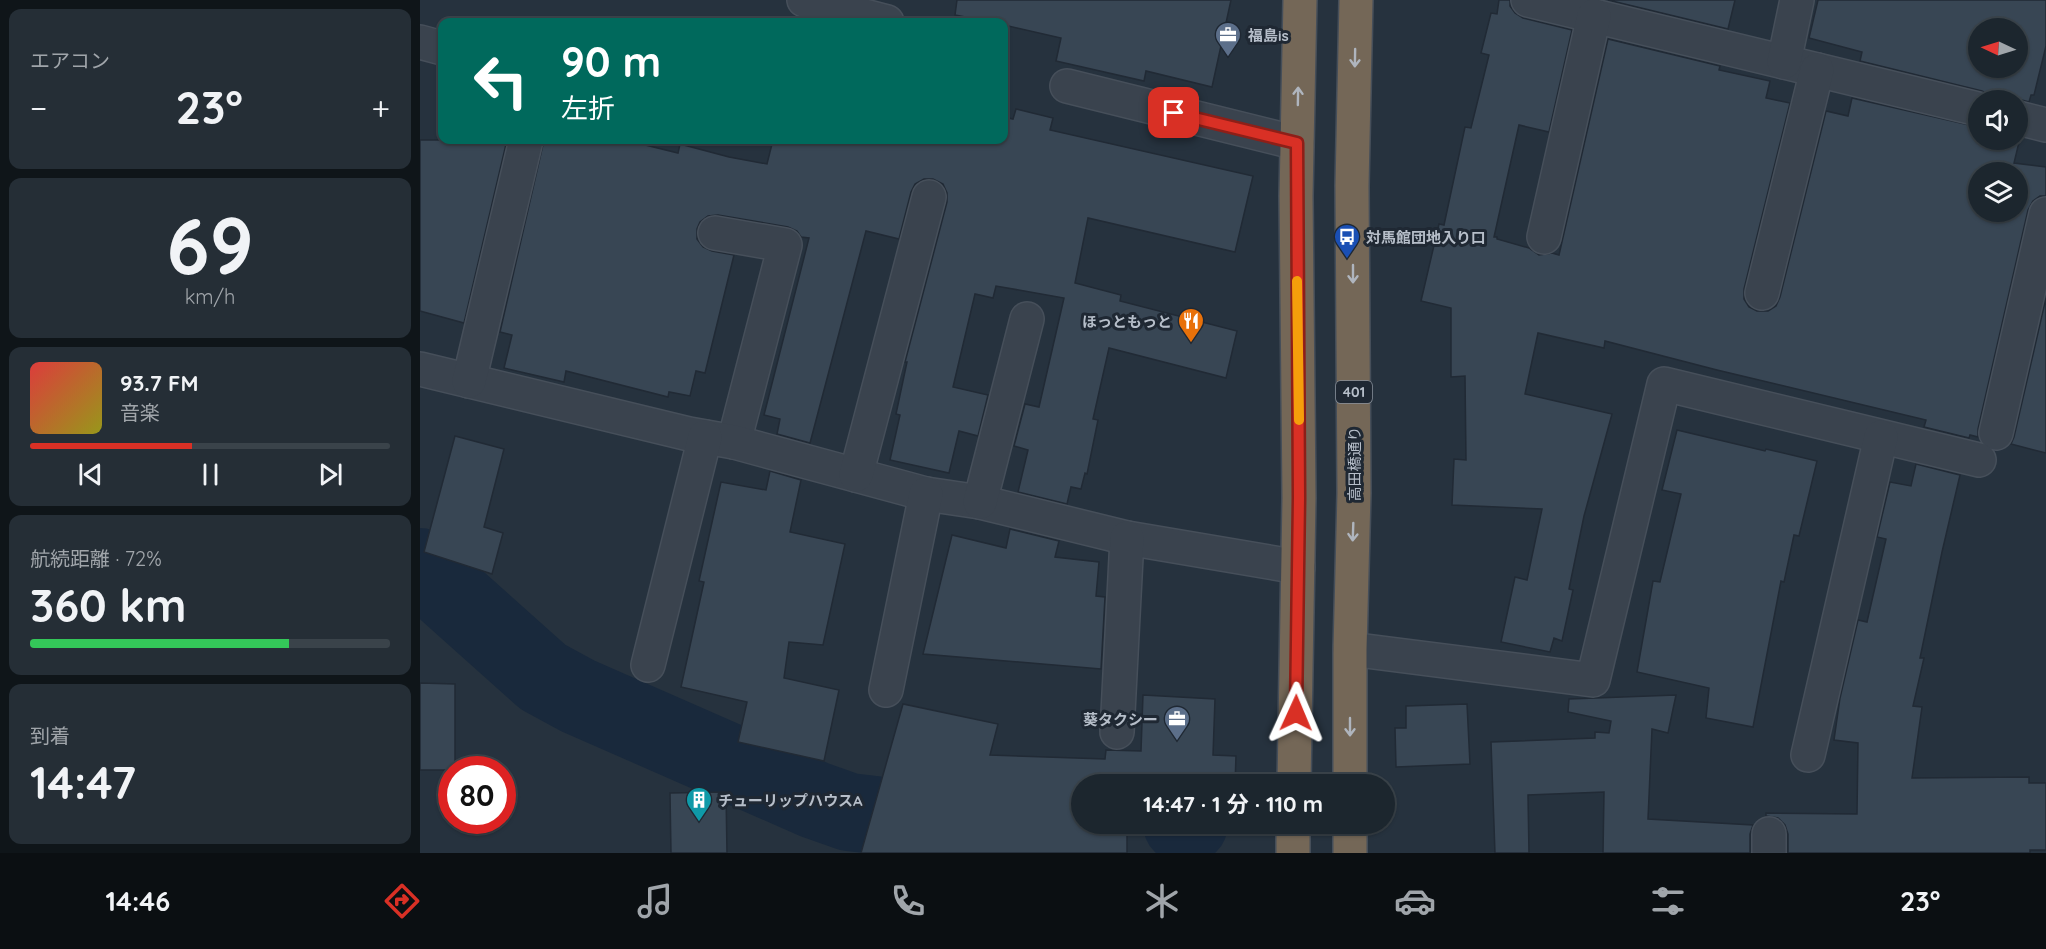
<!DOCTYPE html>
<html lang="ja">
<head>
<meta charset="utf-8">
<style>
	body { margin:0; font-family:Quicksand,"Noto Sans JP",sans-serif; background:#252e36; color:#f1f3f6; height:100vh; display:flex; flex-direction:column; font-size:22px; white-space:nowrap }
	* { box-sizing:border-box; margin:0 }
	p { font-size:20px; color:#a0a5aa }
	.icon { flex:none; width:33px; height:33px; fill:none; stroke:currentColor; stroke-width:2; stroke-linecap:round; stroke-linejoin:round }
	.map { position:relative; flex:1; overflow:hidden }
	.sheet { display:flex; flex-direction:column; gap:9px; padding:9px; background:#0f1519; width:420px }
	.sheet>* { flex:none }
	.top-card { position:absolute; left:18px; top:18px; width:570px; height:126px; border-radius:12px; box-shadow:0 2px 4px #0004,0 0 0 2px #3a434a; background:#00695c; color:#fff; overflow:hidden }
	.needle { width:39px; rotate:274deg }
	.buttons { position:absolute; left:1548px; top:18px; display:grid; gap:12px }
	.buttons a { display:grid; place-items:center; width:60px; height:60px; border-radius:50%; background:#1c262e; box-shadow:0 2px 4px #0004,0 0 0 2px #3a434a; font-size:30px }
	.speed { position:absolute; left:18px; top:756px; display:flex; gap:12px; font-size:30px; font-weight:700; text-align:center }
	.speed>* { display:grid; place-content:center; width:78px; height:78px; border-radius:50%; background:#1c262e; box-shadow:0 2px 4px #0004,0 0 0 2px #3a434a; line-height:1 }
	.speed .limit { border:9px solid #d22; background:#fff; color:#111 }
	.pin { position:absolute; display:grid; place-items:center; width:51px; height:51px; color:#fff; margin:-26px; border-radius:12px; box-shadow:0 3px 9px #0006 }
	.me { position:absolute; width:66px; margin:-33px; rotate:1deg; stroke-linejoin:round; filter:drop-shadow(0 0 4px #0008) }
	.turn { display:flex; align-items:center; gap:21px; height:126px; padding:0 24px; font-size:27px }
	.turn .icon { width:78px; height:78px; stroke-width:2.5 }
	.turn b { display:block; font-size:42px; line-height:51px }
	.big { font-size:45px; font-weight:700; line-height:1.1 }
	.sheet .card { flex:1; display:flex; flex-direction:column; justify-content:center; gap:9px; min-width:0; padding:0 21px; border-radius:12px; background:#252e36 }
	.sheet .dial { align-items:center; gap:0 }
	.dial b { font-size:78px; line-height:1 }
	.song { display:flex; align-items:center; gap:18px }
	.cover { width:72px; height:72px; border-radius:9px; background:linear-gradient(135deg,hsl(0 70% 55%),hsl(60 70% 35%)) }
	.played { height:6px; border-radius:3px; background:linear-gradient(90deg,#d93025 45%,#3a434a 45%) }
	.keys { display:flex; justify-content:space-around; direction:ltr }
	.heat { display:flex; justify-content:space-between; align-items:center; font-size:33px; direction:ltr }
	.charge { height:9px; border-radius:4px; background:linear-gradient(90deg,#34c759 72%,#3a434a 0) }
	.trip { position:absolute; left:651px; top:774px; width:324px; height:60px; border-radius:30px; background:#1c262e; box-shadow:0 2px 4px #0004,0 0 0 2px #3a434a; font-weight:700; line-height:60px; text-align:center }
	.menu { display:flex; height:96px; justify-content:space-around; align-items:center; background:#0b0f12; color:#a0a5aa }
	.menu .icon { width:42px; height:42px }
	.menu .active { color:#d93025 }
	.menu b { font-size:27px; color:#f1f3f6 }
	main { display:flex; flex:1; min-height:0 }
	.map>svg:first-child { display:block }
	.lines { fill:none; stroke-linecap:round; stroke-linejoin:round }
	.river { stroke:#19293c; stroke-width:78 }
	.building { fill:#384654; stroke:#212a35; stroke-width:1.5; fill-rule:evenodd }
	.minor-casing { stroke:#464f5a; stroke-width:36 }
	.highway-casing { stroke:#454e59; stroke-width:36 }
	.minor { stroke:#3a434e; stroke-width:33 }
	.highway { stroke:#746757; stroke-width:33 }
	.oneway { stroke:#afb5be }
	.route-casing { stroke:#8d1f18; stroke-width:15 }
	.route { stroke:#d93025; stroke-width:10 }
	.slow { stroke:#f59e0b; stroke-width:10 }
	.labels { text-anchor:middle; dominant-baseline:central; stroke-width:6; stroke-linejoin:round; paint-order:stroke }
	.shield { fill:#1f2833; stroke:#89919c; stroke-width:1.5 }
	.shield-label { font-size:14px; font-weight:bold; fill:#b6bec9 }
	.poi-label { font-size:15px; font-weight:bold; fill:#b6bec9; stroke:#1f2833; text-anchor:start }
	.street-label { font-size:15px; fill:#b6bec9; stroke:#1f2833 }
</style>
</head>
<body>
<main>
<section class="sheet">
<div class="card"><p>エアコン</p>
<div class="heat"><a>−</a><b class="big">23°</b><a>+</a></div>
</div>
<div class="card dial"><b>69</b><p>km/h</p></div>
<div class="card">
<div class="song"><i class="cover"></i><div><b>93.7 FM</b><p>音楽</p></div></div>
<div class="played"></div>
<div class="keys"><svg class="icon" aria-label="previous" viewBox="0 0 24 24"><path d="M18 5L8 12l10 7zM5 5v14"/></svg><svg class="icon" aria-label="pause" viewBox="0 0 24 24"><path d="M8 5v14M16 5v14"/></svg><svg class="icon" aria-label="next" viewBox="0 0 24 24"><path d="M6 5l10 7-10 7zM19 5v14"/></svg></div>
</div>
<div class="card"><p>航続距離 · 72%</p><b class="big">360 km</b><div class="charge"></div></div>
<div class="card"><p>到着</p><b class="big">14:47</b></div>
</section>
<div class="map">
<svg width="1626" height="853" viewBox="0 0 1626 853">
	<rect width="100%" height="100%" fill="#26323e"/>
	<g class="lines">
		<g class="river">
			<polyline points="0,567 123,677 158,696 395,800 429,812 488,819 561,820"/>
			<polyline points="762,824 769,824"/>
		</g>
	</g>
	<g class="building">
		<polygon points="537,0 811,0 792,87 726,71 724,81 636,61 641,38 584,25 584,22 571,22 535,15"/>
		<path d="M1079,0h11v6l5,7 8,5 49,12 -23,102 -30,-7 -25,112h3v2l32,9 10,7 13,-2 7,2 49,-216 112,27 -1,4 51,11 -4,17 24,5 -46,186v10l5,8 8,4h11l8,-5 4,-9 46,-186 22,5 4,-18 126,29v13l42,-2 -6,25 32,4v29h-6l-7,5 -5,9 -50,219v8l-8,-2 -1,3 -45,-11 2,-7 -209,-50 -112,-29 -1,7 -66,-15 -13,61 87,20 -28,102 -15,73 4,1 -11,51 -8,-3 -4,14 -49,-10 14,-65 12,3 15,-71 -90,-4 2,-46 12,1 -1,-84 -14,1v-69l-30,-7 18,-77 5,1 21,-98 6,1 18,-73 -8,-2 10,-40 6,1zM1558,172h40v40h-40z"/>
		<polygon points="1188,0 1315,0 1308,29"/>
		<path d="M1398,0h228v46l-12,49h-3l-2,7 -7,-2h-28l-4,-5 -8,-4 -122,-30 2,-9 -53,-14zM1558,28h40v40h-40z"/>
		<polygon points="596,109 633,118 630,130 833,176 815,252 668,218 655,283 701,295 700,301 817,331 806,378 689,348 673,419 678,420 667,474 665,473 661,489 651,487 647,504 598,492 608,450 594,446 605,404 619,407 644,298 576,286 573,298 555,294 533,387 568,395 558,436 539,431 529,473 470,460 480,415 476,414 487,362 485,362 527,202 527,193 523,184 513,179 504,179 495,184 491,192 479,239 446,231 390,443 357,434 360,419 344,415 389,238 381,237 377,231 368,227 298,215 288,216 280,222 277,229 277,239 283,247 292,251 314,255 285,373 276,371 270,396 249,392 248,397 146,371 144,382 84,368 92,335 80,332 124,140 205,140 258,153 260,144 309,157 347,164 353,140 584,140 584,117 593,119"/>
		<polygon points="0,140 87,140 44,323 0,311"/>
		<polygon points="1626,298 1626,453 1591,444 1594,437"/>
		<polygon points="1257,430 1345,451 1346,449 1397,461 1379,536 1374,535 1364,582 1361,581 1333,727 1286,718 1289,688 1217,672 1233,581 1240,582 1261,494 1242,490"/>
		<polygon points="35,436 84,449 64,527 83,533 72,574 4,552"/>
		<polygon points="1496,464 1540,475 1522,552 1500,658 1504,658 1493,706 1502,707 1492,778 1609,777 1609,783 1626,783 1626,850 1610,850 1610,853 1368,853 1368,834 1365,825 1358,818 1346,816 1346,813 1437,814 1438,743 1414,740 1420,698 1438,620 1447,622 1466,539 1457,537 1470,482 1491,486"/>
		<polygon points="350,471 381,480 370,532 425,544 403,645 369,642 364,678 419,690 404,761 318,742 327,702 261,687 284,582 279,581 301,482 346,490"/>
		<polygon points="590,529 639,541 635,557 679,562 676,596 685,597 681,669 503,654 532,535 586,548"/>
		<polygon points="0,683 35,684 35,770 0,770"/>
		<polygon points="723,695 795,699 793,755 816,756 815,784 662,784 662,824 707,824 707,853 441,853 483,704 578,724 570,755 685,759 686,750 721,751"/>
		<polygon points="1256,695 1248,733 1232,729 1228,819 1333,825 1330,834 1330,853 1183,853 1184,792 1108,795 1109,853 1075,853 1071,742 1175,738 1175,732 1189,733 1191,721 1148,712 1149,699"/>
		<polygon points="1047,704 1050,764 976,767 975,728 986,728 986,706"/>
		<polygon points="306,792 307,853 251,853 250,793"/>
	</g>
	<g class="lines">
		<defs>
			<g id="minor">
				<polyline points="384,0 467,22"/>
				<polyline points="1108,0 1558,109"/>
				<polyline points="0,42 22,48"/>
				<polyline points="1364,62 1377,0"/>
				<polyline points="647,86 877,143"/>
				<polyline points="1598,118 1626,125"/>
				<polyline points="295,233 365,245 314,442"/>
				<polyline points="1124,237 1174,16"/>
				<polyline points="1342,293 1397,70"/>
				<polyline points="0,369 269,434 314,442 506,494 560,502 707,538 878,567"/>
				<polyline points="49,381 106,140"/>
				<polyline points="1576,433 1626,214"/>
				<polyline points="436,475 509,197"/>
				<polyline points="560,502 607,319"/>
				<polyline points="930,649 1173,680 1244,384 1559,460"/>
				<polyline points="228,665 285,437"/>
				<polyline points="466,690 506,494"/>
				<polyline points="697,732 707,538"/>
				<polyline points="1388,755 1461,437"/>
				<polyline points="1349,834 1349,853"/>
			</g>
			<g id="highway">
				<polyline points="874,784 879,498 876,196 880,0"/>
				<polyline points="930,784 930,649 934,493 932,186 936,0"/>
				<polyline points="930,824 930,853"/>
				<polyline points="873,853 873,824"/>
			</g>
		</defs>
		<use href="#minor" class="minor-casing"/>
		<use href="#highway" class="highway-casing"/>
		<use href="#minor" class="minor"/>
		<use href="#highway" class="highway"/>
	</g>
	<defs><path id="oneway-shaft" d="M-6 0H5M1.5-3L5.5 0L1.5 3" fill="none" stroke-width="1.6" stroke-linecap="round" stroke-linejoin="round" transform="scale(1.5)"/></defs>
	<g class="oneway">
		<use href="#oneway-shaft" transform="translate(935 58) rotate(91)"/>
		<use href="#oneway-shaft" transform="translate(878 96) rotate(-89)"/>
		<use href="#oneway-shaft" transform="translate(933 274) rotate(90)"/>
		<use href="#oneway-shaft" transform="translate(933 532) rotate(92)"/>
		<use href="#oneway-shaft" transform="translate(930 727) rotate(90)"/>
	</g>
	<g class="lines">
		<defs>
			<polyline id="route" points="754,113 877,143 879,498 876,713"/>
		</defs>
		<use href="#route" class="route-casing"/>
		<use href="#route" class="route"/>
		<polyline class="slow" points="877,281 879,420"/>
	</g>
	<defs>
		<symbol id="office-pin" viewBox="-11 -11 22 30"><path d="M0 17L-7.5 6A9.5 9.5 0 1 1 7.5 6Z" fill="#5c6f8a" stroke="#1f2833"/><path d="M-6-3h4V-5.5h4V-3h4V5H-6ZM-1-4.5V-3h2v-1.5ZM-6 0V1H6V0Z" fill="#fff"/></symbol>
		<symbol id="bus-pin" viewBox="-11 -11 22 30"><path d="M0 17L-7.5 6A9.5 9.5 0 1 1 7.5 6Z" fill="#1a4fb4" stroke="#1f2833"/><path d="M-5-6H5V4H4V6H2V4H-2V6H-4V4H-5ZM-3.5-4V0h7V-4ZM-3.5 1.2v1.5H-2V1.2ZM2 1.2v1.5H3.5V1.2Z" fill="#fff"/></symbol>
		<symbol id="restaurant-pin" viewBox="-11 -11 22 30"><path d="M0 17L-7.5 6A9.5 9.5 0 1 1 7.5 6Z" fill="#e8710a" stroke="#1f2833"/><path d="M-5-6h1v4h1v-4h1v4h1v-4h1v5L-1.5 .5V6h-2V.5L-5-1ZM5-6V6H3V1.5H1.5Q1.5-4 5-6Z" fill="#fff"/></symbol>
		<symbol id="building-pin" viewBox="-11 -11 22 30"><path d="M0 17L-7.5 6A9.5 9.5 0 1 1 7.5 6Z" fill="#0f9aa8" stroke="#1f2833"/><path d="M-4-6H4V6H1V3H-1V6H-4ZM-2.5-4.3h1.7v1.8h-1.7ZM.8-4.3h1.7v1.8H.8ZM-2.5-1h1.7V.8h-1.7ZM.8-1h1.7V.8H.8Z" fill="#fff"/></symbol>
	</defs>
	<g fill-rule="evenodd">
		<use href="#office-pin" x="793" y="20" width="30" height="40"/>
		<use href="#bus-pin" x="912" y="222" width="30" height="40"/>
		<use href="#restaurant-pin" x="756" y="306" width="30" height="40"/>
		<use href="#office-pin" x="742" y="704" width="30" height="40"/>
		<use href="#building-pin" x="264" y="785" width="30" height="40"/>
	</g>
	<g class="labels">
		<rect class="shield" x="916" y="381" width="36" height="22" rx="4.5"/>
		<g class="shield-label">
			<text x="934" y="392">401</text>
		</g>
		<g class="poi-label">
			<text x="828" y="35">福島is</text>
			<text x="946" y="237">対馬館団地入り口</text>
			<text x="752" y="321" text-anchor="end">ほっともっと</text>
			<text x="738" y="719" text-anchor="end">葵タクシー</text>
			<text x="298" y="800">チューリップハウスA</text>
		</g>
		<g class="street-label">
			<text transform="translate(934 464) rotate(-90)">高田橋通り</text>
		</g>
	</g>
</svg>
<div class="buttons">
<a><svg class="needle" viewBox="-14 -14 28 28"><path d="M0-13l5 13h-10z" fill="#e53935"/><path d="M0 13l5-13h-10z" fill="#a0a5aa"/></svg></a>
<a><svg class="icon" aria-label="sound" viewBox="0 0 24 24"><path d="M4 9h4l5-4v14l-5-4H4zM17 9q2 3 0 6"/></svg></a>
<a><svg class="icon" aria-label="layers" viewBox="0 0 24 24"><path d="M12 4l9 5-9 5-9-5zM3 14l9 5 9-5"/></svg></a>
</div>
<div class="speed"><div class="limit">80</div></div>
<div class="pin" style="left:754px;top:113px;background:#d93025"><svg class="icon" aria-label="arrive" viewBox="0 0 24 24"><path d="M6 21V4h12l-3 4 3 4H6"/></svg></div>
<svg class="me" style="left:876px;top:713px" viewBox="-20 -20 40 40"><path d="M0-17L14 15 0 8-14 15z" fill="#d93025" stroke="#fff" stroke-width="4"/></svg>
<div class="trip">14:47 · 1 分 · 110 m</div>
<div class="top-card">
<div class="turn"><svg class="icon" aria-label="left" viewBox="0 0 24 24"><path d="M17 20v-9H6M10 6l-5 5 5 5"/></svg><div><b>90 m</b>左折</div></div>
</div>
</div>
</main>
<nav class="menu">
<b>14:46</b>
<svg class="icon active" aria-label="directions" viewBox="0 0 24 24"><path d="M12 3l9 9-9 9-9-9zM9 14v-3h6M13 9l2 2-2 2"/></svg>
<svg class="icon" aria-label="music" viewBox="0 0 24 24"><path d="M9 18V5l10-2v13"/><circle cx="6" cy="18" r="3"/><circle cx="16" cy="16" r="3"/></svg>
<svg class="icon" aria-label="phone" viewBox="0 0 24 24"><path d="M5 4h4l2 5-3 2q2 4 5 5l2-3 5 2v4C11 20 4 13 5 4z"/></svg>
<svg class="icon" aria-label="climate" viewBox="0 0 24 24"><path d="M12 3v18M4 7l16 10M4 17L20 7"/></svg>
<svg class="icon" aria-label="car" viewBox="0 0 24 24"><path d="M5 17H2v-5l4-1 3-4h7l3 4 3 1v5h-3M9 17h6M6 11h13"/><circle cx="7" cy="17" r="2"/><circle cx="17" cy="17" r="2"/></svg>
<svg class="icon" aria-label="filters" viewBox="0 0 24 24"><path d="M4 7h16M4 17h16"/><circle cx="9" cy="7" r="2"/><circle cx="15" cy="17" r="2"/></svg>
<b>23°</b>
</nav>
</body>
</html>
